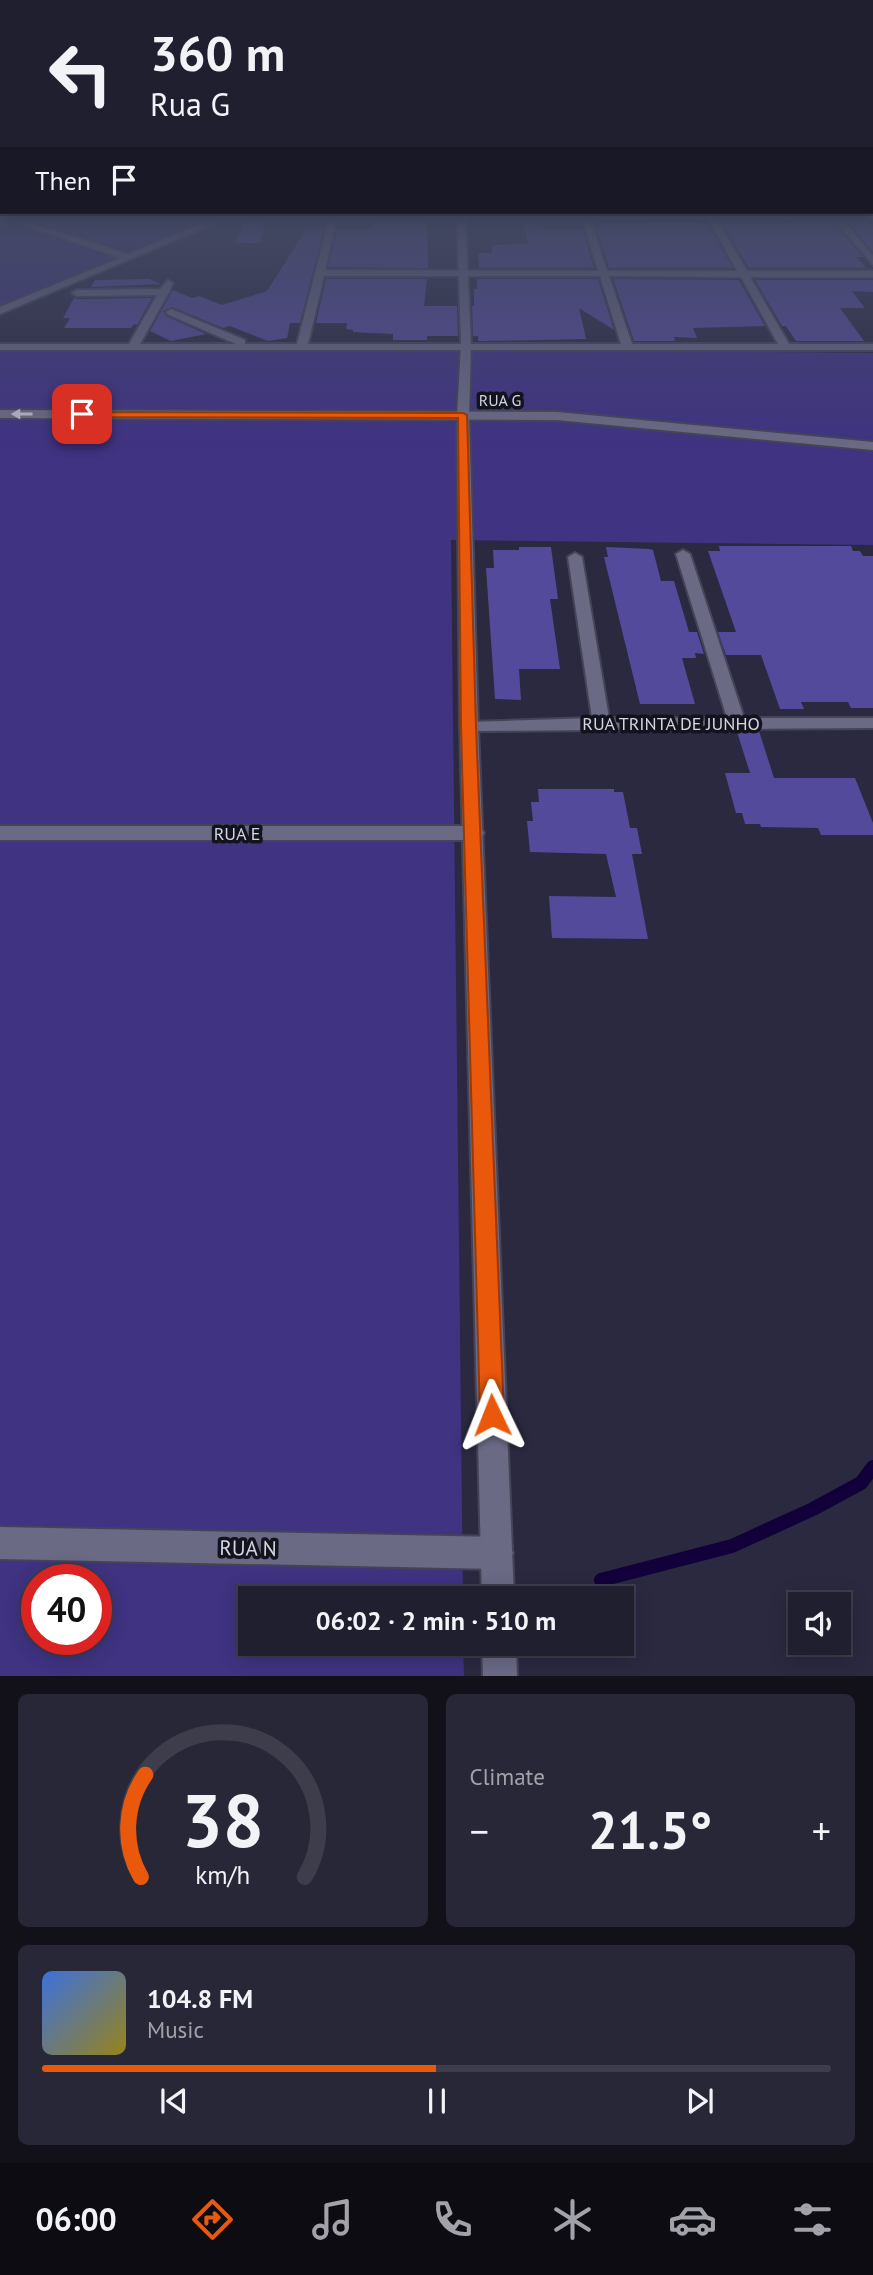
<!DOCTYPE html>
<html lang="en">
<head>
<meta charset="utf-8">
<style>
	body { margin:0; font-family:"PT Sans",sans-serif; background:#282738; color:#f1f3f6; height:100vh; display:flex; flex-direction:column; font-size:26px; white-space:nowrap }
	* { box-sizing:border-box; margin:0 }
	p { font-size:23px; color:#a2a2ab }
	.icon { flex:none; width:38px; height:38px; fill:none; stroke:currentColor; stroke-width:2; stroke-linecap:round; stroke-linejoin:round }
	.map { position:relative; height:1676px; overflow:hidden }
	.details { display:flex; flex-direction:column; gap:18px; padding:18px; background:#12111a; flex:1 }
	.details>* { flex:none }
	.hud { position:absolute; left:0px; top:0px; width:873px; height:214px; box-shadow:0 4px 18px #0003,0 0 0 2px #3d3d4c; background:#201f30; color:#f1f3f6; overflow:hidden }
	.tools { position:absolute; left:788px; top:1592px; display:grid; gap:14px }
	.tools a { display:grid; place-items:center; width:63px; height:63px; border-radius:0px; background:#201f30; box-shadow:0 4px 18px #0003,0 0 0 2px #3d3d4c; font-size:35px }
	.speed { position:absolute; left:21px; top:1564px; display:flex; gap:14px; font-size:35px; font-weight:700; text-align:center }
	.speed>* { display:grid; place-content:center; width:91px; height:91px; border-radius:50%; background:#201f30; box-shadow:0 4px 18px #0003,0 0 0 2px #3d3d4c; line-height:1 }
	.speed .limit { border:10px solid #d22; background:#fff; color:#111 }
	.pin { position:absolute; display:grid; place-items:center; width:60px; height:60px; color:#fff; margin:-30px; border-radius:14px; box-shadow:0 4px 10px #0006 }
	.me { position:absolute; width:77px; margin:-38px; rotate:358deg; stroke-linejoin:round; filter:drop-shadow(0 0 5px #0008) }
	.turn { display:flex; align-items:center; gap:24px; height:147px; padding:0 35px; font-size:32px }
	.turn .icon { width:91px; height:91px; stroke-width:2.5 }
	.turn b { display:block; font-size:49px; line-height:60px }
	.then { display:flex; align-items:center; height:66px; padding:0 35px; background:#0003; gap:14px; font-size:26px }
	.big { font-size:52px; font-weight:800; line-height:1.1 }
	.details .tile { flex:1; display:flex; flex-direction:column; justify-content:center; gap:10px; min-width:0; padding:0 24px; border-radius:10px; background:#282738 }
	.details .dial { align-items:center; gap:0 }
	.dial svg { height:182px; overflow:visible; fill:none; stroke:#3d3d4c; stroke-width:7; stroke-linecap:round; text-anchor:middle }
	.dial text { fill:#f1f3f6; stroke:none }
	.song { display:flex; align-items:center; gap:21px }
	.cover { width:84px; height:84px; border-radius:10px; background:linear-gradient(135deg,hsl(220 70% 55%),hsl(50 70% 35%)) }
	.played { height:7px; border-radius:4px; background:linear-gradient(90deg,#ea580c 50%,#3d3d4c 50%) }
	.keys { display:flex; justify-content:space-around; direction:ltr }
	.heat { display:flex; justify-content:space-between; align-items:center; font-size:38px; direction:ltr }
	.details .tiles { flex:1; display:grid; gap:18px; grid-template-columns:1fr 1fr }
	.tile:last-child { grid-column:span 2 }
	.trip { position:absolute; left:238px; top:1586px; width:396px; height:70px; border-radius:0px; background:#201f30; box-shadow:0 4px 18px #0003,0 0 0 2px #3d3d4c; font-weight:800; line-height:70px; text-align:center }
	.tabs { display:flex; height:112px; justify-content:space-around; align-items:center; background:#0d0c13; color:#a2a2ab }
	.tabs .icon { width:49px; height:49px }
	.tabs .current { color:#ea580c }
	.tabs b { font-size:32px; color:#f1f3f6 }
	.map>svg:first-child { display:block }
	.green { fill:#3f3382; fill-rule:evenodd }
	.lines { fill:none; stroke-linecap:round; stroke-linejoin:round }
	.stream { stroke:#12003b; stroke-width:14 }
	.building { fill:#544a9c }
	.minor-casing { stroke:#454457; stroke-width:4 }
	.tertiary-casing { stroke:#454457; stroke-width:4 }
	.minor { fill:#6b6a85; fill-rule:evenodd }
	.tertiary { fill:#6b6a85; fill-rule:evenodd }
	.oneway { fill:#babacc }
	.route { fill:#ea580c; stroke:#983908; stroke-width:2 }
	.labels { text-anchor:middle; dominant-baseline:central; stroke-width:7; stroke-linejoin:round; paint-order:stroke }
	.far-street-label { font-size:16px; fill:#d4d5e4; stroke:#13131d }
	.street-label { font-size:18px; fill:#d4d5e4; stroke:#13131d }
	.near-street-label { font-size:21px; fill:#d4d5e4; stroke:#13131d }
</style>
</head>
<body>
<div class="map">
<svg width="873" height="1677" viewBox="0 0 873 1677">
	<rect width="100%" height="100%" fill="#2a2940"/>
	<g class="green">
		<polygon points="0,213 225,213 0,308"/>
		<path d="M449,349l424,4v192l-422,-5 12,1058h-213v45h213l1,33h-464v-1326zM37,1580h59v60h-59z"/>
	</g>
	<g class="lines">
		<polyline class="stream" points="601,1580 732,1546 813,1509 861,1483 873,1467"/>
	</g>
	<g class="building">
		<polygon points="244,221 266,221 259,243 236,243"/>
		<polygon points="373,221 427,221 428,268 328,267 337,229 372,229"/>
		<polygon points="523,221 546,229 583,229 594,268 479,268 478,253 492,253 492,245 528,244"/>
		<polygon points="791,221 832,221 863,257 856,257 866,268 749,268 722,224 794,223"/>
		<polygon points="848,221 867,221 873,228 873,252"/>
		<polygon points="692,222 708,224 733,268 609,268 596,229 599,229 598,223"/>
		<polygon points="307,228 324,229 300,323 290,323 287,338 268,341 230,326 223,328 172,307 163,311 166,316 206,334 171,341 150,331 173,290 192,298 199,296 222,305 267,291"/>
		<polygon points="149,279 161,284 91,287 95,280"/>
		<polygon points="326,279 427,279 424,306 457,306 458,336 427,336 427,340 393,340 393,334 353,332 353,330 346,329 347,323 316,323"/>
		<polygon points="477,279 598,279 614,330 579,308 586,339 478,341 478,336 473,336 472,306 474,306 474,289 477,289"/>
		<polygon points="613,279 739,280 765,326 693,328 697,338 674,337 675,341 634,341"/>
		<polygon points="755,280 873,280 873,292 852,291 865,308 840,308 864,341 796,341 786,326 782,326"/>
		<polygon points="74,298 77,299 152,298 137,325 134,324 131,328 64,328 70,318 63,318"/>
		<polygon points="719,546 851,546 853,551 860,551 863,556 873,556 873,708 851,708 848,702 801,702 804,709 780,709 761,655 726,655 718,632 736,632 708,551 720,551"/>
		<polygon points="519,547 551,547 558,599 550,599 560,669 519,669 521,700 495,699 486,568 494,568 493,550 519,550"/>
		<polygon points="606,547 649,549 653,550 661,581 674,581 689,632 697,632 704,654 695,653 696,658 682,658 695,704 640,704 604,557 608,557"/>
		<polygon points="759,731 774,778 855,778 873,823 873,835 821,835 818,828 761,827 760,824 745,824 742,813 736,813 725,773 750,773 737,732"/>
		<polygon points="538,789 614,789 614,792 623,792 630,828 637,828 642,854 632,854 648,939 552,938 549,896 616,897 606,854 530,852 527,821 533,821 531,802 539,802"/>
	</g>
	<g class="lines">
		<defs>
			<g id="minor">
				<path d="M0,213l128,41 99,-41 646,1v4h-31l31,38v9l-40,-47h-117l31,53h126v6h-123l39,67h84v6h-873v-6h129l28,-49 -80,1 -5,-3 5,-3 83,-1 8,-9 5,3 -4,9 -29,52h96l-69,-30 -1,-2 5,-3 74,31v4h52l32,-126h-101l-228,96v-7l120,-49 -120,-41zM337,218h245l16,53 -273,-1zM590,218h118l29,53h-130zM324,276h276l21,68h-313zM609,276l132,1 37,67h-146z"/>
				<polygon points="0,410 557,412 873,442 873,450 557,420 0,418"/>
				<polygon points="683,550 690,554 744,718 873,718 873,728 463,731 460,727 469,722 592,718 568,557 575,553 582,557 609,718 727,718 676,554"/>
				<polygon points="0,826 474,826 481,828 484,833 481,838 474,840 0,840"/>
				<polygon points="0,1527 497,1537 508,1542 513,1553 508,1564 497,1569 0,1559"/>
			</g>
			<g id="tertiary">
				<polygon points="457,213 465,213 471,345 469,416 478,727 514,1598 482,1598 460,727 457,416 461,345"/>
				<polygon points="482,1643 516,1643 517,1677 483,1677"/>
			</g>
		</defs>
		<use href="#minor" class="minor-casing"/>
		<use href="#tertiary" class="tertiary-casing"/>
		<use href="#minor" class="minor"/>
		<use href="#tertiary" class="tertiary"/>
	</g>
	<defs><path id="oneway-solid" d="M-6-.8H1V-3.2L6.5 0L1 3.2V.8H-6Z" transform="scale(1.75)"/></defs>
	<use class="oneway" href="#oneway-solid" transform="translate(22 414) rotate(-180)"/>
	<linearGradient id="sky" x2="0" y2="1"><stop stop-color="#171723"/><stop offset="0.48" stop-color="#444964"/><stop offset="1" stop-color="#444964" stop-opacity="0"/></linearGradient>
	<rect width="873" height="448" fill="url(#sky)"/>
	<polygon class="route" points="78,412 463,413 467,415 476,727 504,1415 501,1423 492,1427 484,1423 480,1415 461,727 458,418 82,417 78,416"/>
	<g class="labels">
		<g class="far-street-label">
			<text x="500" y="400">RUA G</text>
		</g>
		<g class="street-label">
			<text x="671" y="723">RUA TRINTA DE JUNHO</text>
			<text x="237" y="833">RUA E</text>
		</g>
		<g class="near-street-label">
			<text transform="translate(248 1548) rotate(1)">RUA N</text>
		</g>
	</g>
</svg>
<div class="tools">
<a><svg class="icon" aria-label="sound" viewBox="0 0 24 24"><path d="M4 9h4l5-4v14l-5-4H4zM17 9q2 3 0 6"/></svg></a>
</div>
<div class="speed"><div class="limit">40</div></div>
<div class="pin" style="left:82px;top:414px;background:#d93025"><svg class="icon" aria-label="arrive" viewBox="0 0 24 24"><path d="M6 21V4h12l-3 4 3 4H6"/></svg></div>
<svg class="me" style="left:492px;top:1415px" viewBox="-20 -20 40 40"><path d="M0-17L14 15 0 8-14 15z" fill="#ea580c" stroke="#fff" stroke-width="4"/></svg>
<div class="trip">06:02 · 2 min · 510 m</div>
<div class="hud">
<div class="turn"><svg class="icon" aria-label="left" viewBox="0 0 24 24"><path d="M17 20v-9H6M10 6l-5 5 5 5"/></svg><div><b>360 m</b>Rua G</div></div>
<div class="then">Then<svg class="icon" aria-label="arrive" viewBox="0 0 24 24"><path d="M6 21V4h12l-3 4 3 4H6"/></svg></div>
</div>
</div>
<section class="details">
<div class="tiles">
<div class="tile dial"><svg viewBox="0 0 100 80">
<path d="M14 69A42 42 0 1 1 86 69"/>
<path d="M14 69A42 42 0 0 1 16 24" stroke="#ea580c"/>
<text x="50" y="56" font-size="32" font-weight="700">38</text>
<text x="50" y="72" font-size="11">km/h</text>
</svg></div>
<div class="tile"><p>Climate</p>
<div class="heat"><a>−</a><b class="big">21.5°</b><a>+</a></div>
</div>
<div class="tile">
<div class="song"><i class="cover"></i><div><b>104.8 FM</b><p>Music</p></div></div>
<div class="played"></div>
<div class="keys"><svg class="icon" aria-label="previous" viewBox="0 0 24 24"><path d="M18 5L8 12l10 7zM5 5v14"/></svg><svg class="icon" aria-label="pause" viewBox="0 0 24 24"><path d="M8 5v14M16 5v14"/></svg><svg class="icon" aria-label="next" viewBox="0 0 24 24"><path d="M6 5l10 7-10 7zM19 5v14"/></svg></div>
</div>
</div>
</section>
<nav class="tabs">
<b>06:00</b>
<svg class="icon current" aria-label="directions" viewBox="0 0 24 24"><path d="M12 3l9 9-9 9-9-9zM9 14v-3h6M13 9l2 2-2 2"/></svg>
<svg class="icon" aria-label="music" viewBox="0 0 24 24"><path d="M9 18V5l10-2v13"/><circle cx="6" cy="18" r="3"/><circle cx="16" cy="16" r="3"/></svg>
<svg class="icon" aria-label="phone" viewBox="0 0 24 24"><path d="M5 4h4l2 5-3 2q2 4 5 5l2-3 5 2v4C11 20 4 13 5 4z"/></svg>
<svg class="icon" aria-label="climate" viewBox="0 0 24 24"><path d="M12 3v18M4 7l16 10M4 17L20 7"/></svg>
<svg class="icon" aria-label="car" viewBox="0 0 24 24"><path d="M5 17H2v-5l4-1 3-4h7l3 4 3 1v5h-3M9 17h6M6 11h13"/><circle cx="7" cy="17" r="2"/><circle cx="17" cy="17" r="2"/></svg>
<svg class="icon" aria-label="filters" viewBox="0 0 24 24"><path d="M4 7h16M4 17h16"/><circle cx="9" cy="7" r="2"/><circle cx="15" cy="17" r="2"/></svg>
</nav>
</body>
</html>
